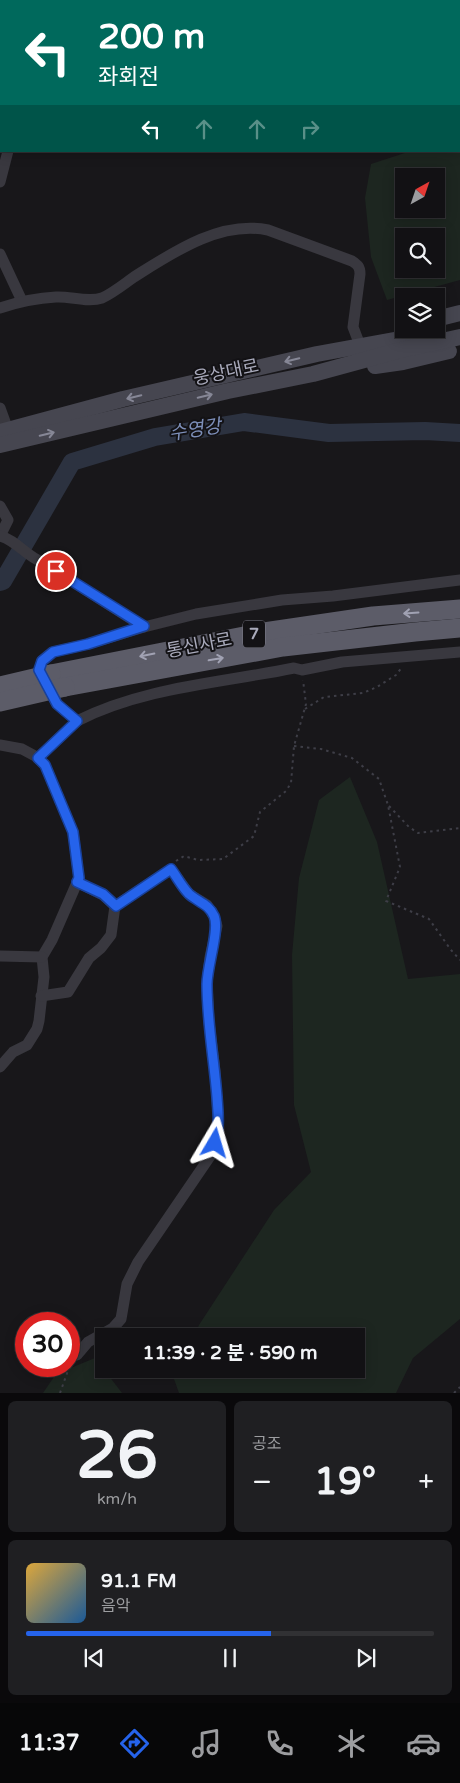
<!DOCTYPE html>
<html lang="ko">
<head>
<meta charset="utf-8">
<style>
	body { margin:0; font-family:"Varela Round","Noto Sans KR",sans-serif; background:#1f1f22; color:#f1f3f6; height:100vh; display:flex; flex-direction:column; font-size:19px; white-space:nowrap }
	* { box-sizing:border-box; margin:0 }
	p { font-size:16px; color:#9c9da0 }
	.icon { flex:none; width:28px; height:28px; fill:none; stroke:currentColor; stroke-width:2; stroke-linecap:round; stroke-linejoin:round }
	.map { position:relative; height:1393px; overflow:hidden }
	.panel { display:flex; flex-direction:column; gap:8px; padding:8px; background:#0a090b; flex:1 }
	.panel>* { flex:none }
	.hud { position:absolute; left:0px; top:0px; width:460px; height:152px; box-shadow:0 2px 12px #0003,0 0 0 1px #313134; background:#00695c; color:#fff; overflow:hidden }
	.needle { width:32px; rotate:40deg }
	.fabs { position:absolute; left:395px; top:168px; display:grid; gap:10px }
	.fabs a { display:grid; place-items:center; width:50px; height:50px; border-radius:0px; background:#121114; box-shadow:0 2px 12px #0003,0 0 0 1px #313134; font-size:25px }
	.speed { position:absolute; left:15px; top:1312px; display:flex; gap:10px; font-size:25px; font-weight:700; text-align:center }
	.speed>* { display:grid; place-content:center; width:65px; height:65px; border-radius:50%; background:#121114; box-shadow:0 2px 12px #0003,0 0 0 1px #313134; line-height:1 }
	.speed .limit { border:8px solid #d22; background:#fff; color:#111 }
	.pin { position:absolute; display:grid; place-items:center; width:42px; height:42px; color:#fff; margin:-21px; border:2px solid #fff; border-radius:50%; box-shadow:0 1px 5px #0007 }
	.me { position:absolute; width:55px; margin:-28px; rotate:7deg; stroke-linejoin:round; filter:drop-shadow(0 0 4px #0008) }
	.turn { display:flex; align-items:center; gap:18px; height:105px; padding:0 15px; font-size:22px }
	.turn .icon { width:65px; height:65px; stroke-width:2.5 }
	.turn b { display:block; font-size:35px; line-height:42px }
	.lanes { display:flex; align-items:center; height:48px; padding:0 15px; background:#0003; justify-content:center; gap:25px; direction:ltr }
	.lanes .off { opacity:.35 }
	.big { font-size:38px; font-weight:700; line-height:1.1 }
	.panel .card { flex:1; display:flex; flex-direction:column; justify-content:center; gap:8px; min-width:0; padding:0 18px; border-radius:8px; background:#1f1f22 }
	.panel .dial { align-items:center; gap:0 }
	.dial b { font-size:65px; line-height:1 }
	.song { display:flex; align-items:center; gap:15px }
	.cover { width:60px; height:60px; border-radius:8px; background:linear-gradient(135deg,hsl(40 70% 55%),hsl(210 70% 35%)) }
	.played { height:5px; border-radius:2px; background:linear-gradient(90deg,#2563eb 60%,#313134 60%) }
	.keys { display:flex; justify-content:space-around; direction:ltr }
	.heat { display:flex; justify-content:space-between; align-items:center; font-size:28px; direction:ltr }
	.panel .tiles { flex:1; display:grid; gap:8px; grid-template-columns:1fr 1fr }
	.card:last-child { grid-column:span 2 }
	.trip { position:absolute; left:95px; top:1328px; width:270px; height:50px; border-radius:0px; background:#121114; box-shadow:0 2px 12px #0003,0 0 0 1px #313134; font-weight:700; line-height:50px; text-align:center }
	.dock { display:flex; height:80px; justify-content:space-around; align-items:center; background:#070708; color:#9c9da0 }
	.dock .icon { width:35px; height:35px }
	.dock .on { color:#2563eb }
	.dock b { font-size:22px; color:#f1f3f6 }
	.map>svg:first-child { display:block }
	.green { fill:#1d2620; fill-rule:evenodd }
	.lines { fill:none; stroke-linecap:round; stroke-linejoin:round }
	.river { stroke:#2c3240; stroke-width:18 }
	.path { stroke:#3e3e47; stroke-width:2; stroke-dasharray:2.5 4; stroke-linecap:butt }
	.minor { stroke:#39383f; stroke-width:11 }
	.secondary { stroke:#464650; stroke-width:16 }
	.trunk { stroke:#5c5c68; stroke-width:19 }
	.trunk-bridge { stroke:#5c5c68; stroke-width:19 }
	.oneway { stroke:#868796 }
	.oneway2 { stroke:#a1a2b3 }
	.route-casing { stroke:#184099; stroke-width:12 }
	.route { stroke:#2563eb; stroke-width:9 }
	.labels { text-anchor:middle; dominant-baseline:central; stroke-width:4; stroke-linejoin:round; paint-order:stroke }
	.shield { fill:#131215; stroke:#7c7c89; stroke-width:1 }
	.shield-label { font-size:16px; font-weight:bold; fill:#a9aabb }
	.street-label { font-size:18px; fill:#a9aabb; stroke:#131215 }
	.water-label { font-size:19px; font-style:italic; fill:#7d8fb9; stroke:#131215 }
</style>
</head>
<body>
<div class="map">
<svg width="460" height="1393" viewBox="0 0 460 1393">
	<rect width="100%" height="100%" fill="#18171a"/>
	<g class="green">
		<path d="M460,132v148l-73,20 -16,-43 -6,-59 6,-34 40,-13h48zM404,176h32v33h-32zM404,236h32v33h-32z"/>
		<polygon points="350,777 377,842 408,979 460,974 460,1319 413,1358 396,1393 179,1393 174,1379 178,1369 356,1369 356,1336 194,1336 199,1325 274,1210 311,1172 294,1105 292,955 299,878 319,800"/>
		<polygon points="95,1358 122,1393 43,1393 56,1374"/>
	</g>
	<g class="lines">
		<polyline class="river" points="0,582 3,581 72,462 155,437 244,422 329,433 425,431 460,433"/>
		<g class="path">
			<polyline points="305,709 324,697 363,693 377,687 396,675 402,667"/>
			<polyline points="294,746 321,749 352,758 379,779 388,805 400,867 386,901 429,919 451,950 460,960"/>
			<polyline points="389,806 409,827 418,833 460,828"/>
			<polyline points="176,861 184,856 198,860 223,859 254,836 260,812 286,791 291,783 294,746 306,704 303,680"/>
			<polyline points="60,1393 71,1362"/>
			<polyline points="454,1393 460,1387"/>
		</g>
		<g class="minor">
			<polyline points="0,182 8,151"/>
			<polyline points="0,254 22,301"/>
			<path d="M0,308c18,-6 37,-10 56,-11 14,-1 32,6 46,1 11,-5 22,-14 32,-21 38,-24 86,-57 134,-47l84,31c6,4 8,6 8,13l-7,53 5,13"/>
			<polyline points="0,408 8,430"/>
			<polyline points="0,506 8,520 0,536"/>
			<path d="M0,536c16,4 26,20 42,26l102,65 52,-13 86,-14 51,-4 127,-16"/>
			<path d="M144,627l-56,17 -35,8 -11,9 -3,10 18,33 20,17c67,-34 144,-38 217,-53l8,2 40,-8 118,-10"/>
			<polyline points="0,745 22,749 35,756 45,765 73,832 79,878 52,940 42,957 44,977 39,1021 37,1029 27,1045 13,1052 0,1067"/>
			<polyline points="38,758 77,721"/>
			<polyline points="77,882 103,895 115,906"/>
			<polyline points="0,956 42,957"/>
			<polyline points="41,996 68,992 89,958 101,948 111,935 115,906 171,869 189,894 207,905 214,916 217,926 210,957 207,982 209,1022 215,1071 219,1130 211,1155 138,1262 127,1284 121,1319 113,1328 88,1342 77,1355"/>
		</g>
		<g class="secondary">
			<polyline points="436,319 460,313"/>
			<polyline points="375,366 403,362 449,351"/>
			<polyline points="0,432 123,399 317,354 416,336"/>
			<polyline points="0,445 228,391 313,374 401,350 460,337"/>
		</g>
		<g class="trunk">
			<polyline points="51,674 264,632 373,616 460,609"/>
			<polyline points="65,687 283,647 415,632 460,628"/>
		</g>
		<g class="trunk-bridge">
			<polyline points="0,686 51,674"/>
			<polyline points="0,702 65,687"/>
		</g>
	</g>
	<defs><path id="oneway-shaft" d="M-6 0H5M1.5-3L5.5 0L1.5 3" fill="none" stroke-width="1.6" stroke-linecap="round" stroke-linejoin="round" transform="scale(1.25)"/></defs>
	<g class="oneway">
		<use href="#oneway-shaft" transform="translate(292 360) rotate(167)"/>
		<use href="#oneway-shaft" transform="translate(205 396) rotate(-13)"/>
		<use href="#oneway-shaft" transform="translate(134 397) rotate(167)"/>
		<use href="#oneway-shaft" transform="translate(47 434) rotate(-13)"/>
	</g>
	<g class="oneway2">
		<use href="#oneway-shaft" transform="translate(411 613) rotate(176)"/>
		<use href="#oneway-shaft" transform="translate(147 655) rotate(169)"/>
		<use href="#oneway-shaft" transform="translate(216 659) rotate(-10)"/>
	</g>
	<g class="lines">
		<defs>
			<path id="route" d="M56,571l88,55 -56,18 -35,8 -11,9 -3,9 18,34 20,17 -39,37 7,7 28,67 6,46 -2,4 26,12 13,12 55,-37c6,8 11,18 18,25 9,8 20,10 25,22 6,13 -7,50 -7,68 0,38 7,75 10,113 1,16 3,30 -2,46"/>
		</defs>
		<use href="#route" class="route-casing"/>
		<use href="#route" class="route"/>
	</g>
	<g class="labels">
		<rect class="shield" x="243" y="620.5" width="22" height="27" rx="4"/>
		<g class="shield-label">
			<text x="254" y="634">7</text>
		</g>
		<g class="street-label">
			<text transform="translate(226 372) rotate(-12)">웅상대로</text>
			<text transform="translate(199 645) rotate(-11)">통신사로</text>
		</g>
		<g class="water-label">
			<text transform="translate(195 430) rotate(-9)">수영강</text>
		</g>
	</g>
</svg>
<div class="fabs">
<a><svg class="needle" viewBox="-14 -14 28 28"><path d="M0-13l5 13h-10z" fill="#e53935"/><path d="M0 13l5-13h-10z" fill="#9c9da0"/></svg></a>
<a><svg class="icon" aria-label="search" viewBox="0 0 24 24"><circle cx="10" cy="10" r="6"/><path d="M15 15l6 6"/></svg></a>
<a><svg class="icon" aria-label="layers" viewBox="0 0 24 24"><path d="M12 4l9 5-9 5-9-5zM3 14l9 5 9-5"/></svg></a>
</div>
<div class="speed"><div class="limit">30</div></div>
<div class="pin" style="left:56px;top:571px;background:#d93025"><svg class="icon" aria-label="arrive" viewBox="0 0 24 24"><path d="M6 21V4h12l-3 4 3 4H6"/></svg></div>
<svg class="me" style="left:215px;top:1143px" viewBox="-20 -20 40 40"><path d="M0-17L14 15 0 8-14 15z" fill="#2563eb" stroke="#fff" stroke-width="4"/></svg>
<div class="trip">11:39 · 2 분 · 590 m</div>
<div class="hud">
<div class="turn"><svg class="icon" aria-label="left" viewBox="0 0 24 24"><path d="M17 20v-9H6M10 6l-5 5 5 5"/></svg><div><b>200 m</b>좌회전</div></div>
<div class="lanes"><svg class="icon" aria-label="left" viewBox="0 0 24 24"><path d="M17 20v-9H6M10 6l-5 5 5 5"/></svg><svg class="icon off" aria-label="ahead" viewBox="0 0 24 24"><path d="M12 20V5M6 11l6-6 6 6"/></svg><svg class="icon off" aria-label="ahead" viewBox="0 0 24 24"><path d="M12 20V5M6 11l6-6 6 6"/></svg><svg class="icon off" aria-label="right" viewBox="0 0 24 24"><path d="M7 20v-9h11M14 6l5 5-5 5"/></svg></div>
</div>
</div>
<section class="panel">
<div class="tiles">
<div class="card dial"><b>26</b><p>km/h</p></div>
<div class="card"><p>공조</p>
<div class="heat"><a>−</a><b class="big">19°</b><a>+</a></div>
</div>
<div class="card">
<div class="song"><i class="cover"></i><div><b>91.1 FM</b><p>음악</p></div></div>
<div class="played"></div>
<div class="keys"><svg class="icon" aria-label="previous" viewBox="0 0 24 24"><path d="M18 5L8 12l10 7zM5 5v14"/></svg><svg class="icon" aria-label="pause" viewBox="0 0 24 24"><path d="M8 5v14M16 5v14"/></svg><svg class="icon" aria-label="next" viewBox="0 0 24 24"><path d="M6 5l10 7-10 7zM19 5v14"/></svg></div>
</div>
</div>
</section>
<nav class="dock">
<b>11:37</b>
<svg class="icon on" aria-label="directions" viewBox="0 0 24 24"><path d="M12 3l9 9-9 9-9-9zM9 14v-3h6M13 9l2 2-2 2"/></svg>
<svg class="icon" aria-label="music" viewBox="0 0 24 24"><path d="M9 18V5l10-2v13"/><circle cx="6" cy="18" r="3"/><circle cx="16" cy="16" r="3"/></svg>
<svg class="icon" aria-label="phone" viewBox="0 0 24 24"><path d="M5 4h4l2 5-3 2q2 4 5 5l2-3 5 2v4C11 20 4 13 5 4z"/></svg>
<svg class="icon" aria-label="climate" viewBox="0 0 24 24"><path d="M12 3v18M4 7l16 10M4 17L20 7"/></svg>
<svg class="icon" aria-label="car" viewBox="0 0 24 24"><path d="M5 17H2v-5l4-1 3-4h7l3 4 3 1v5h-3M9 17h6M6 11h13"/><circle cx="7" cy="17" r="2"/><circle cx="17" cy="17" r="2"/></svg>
</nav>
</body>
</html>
